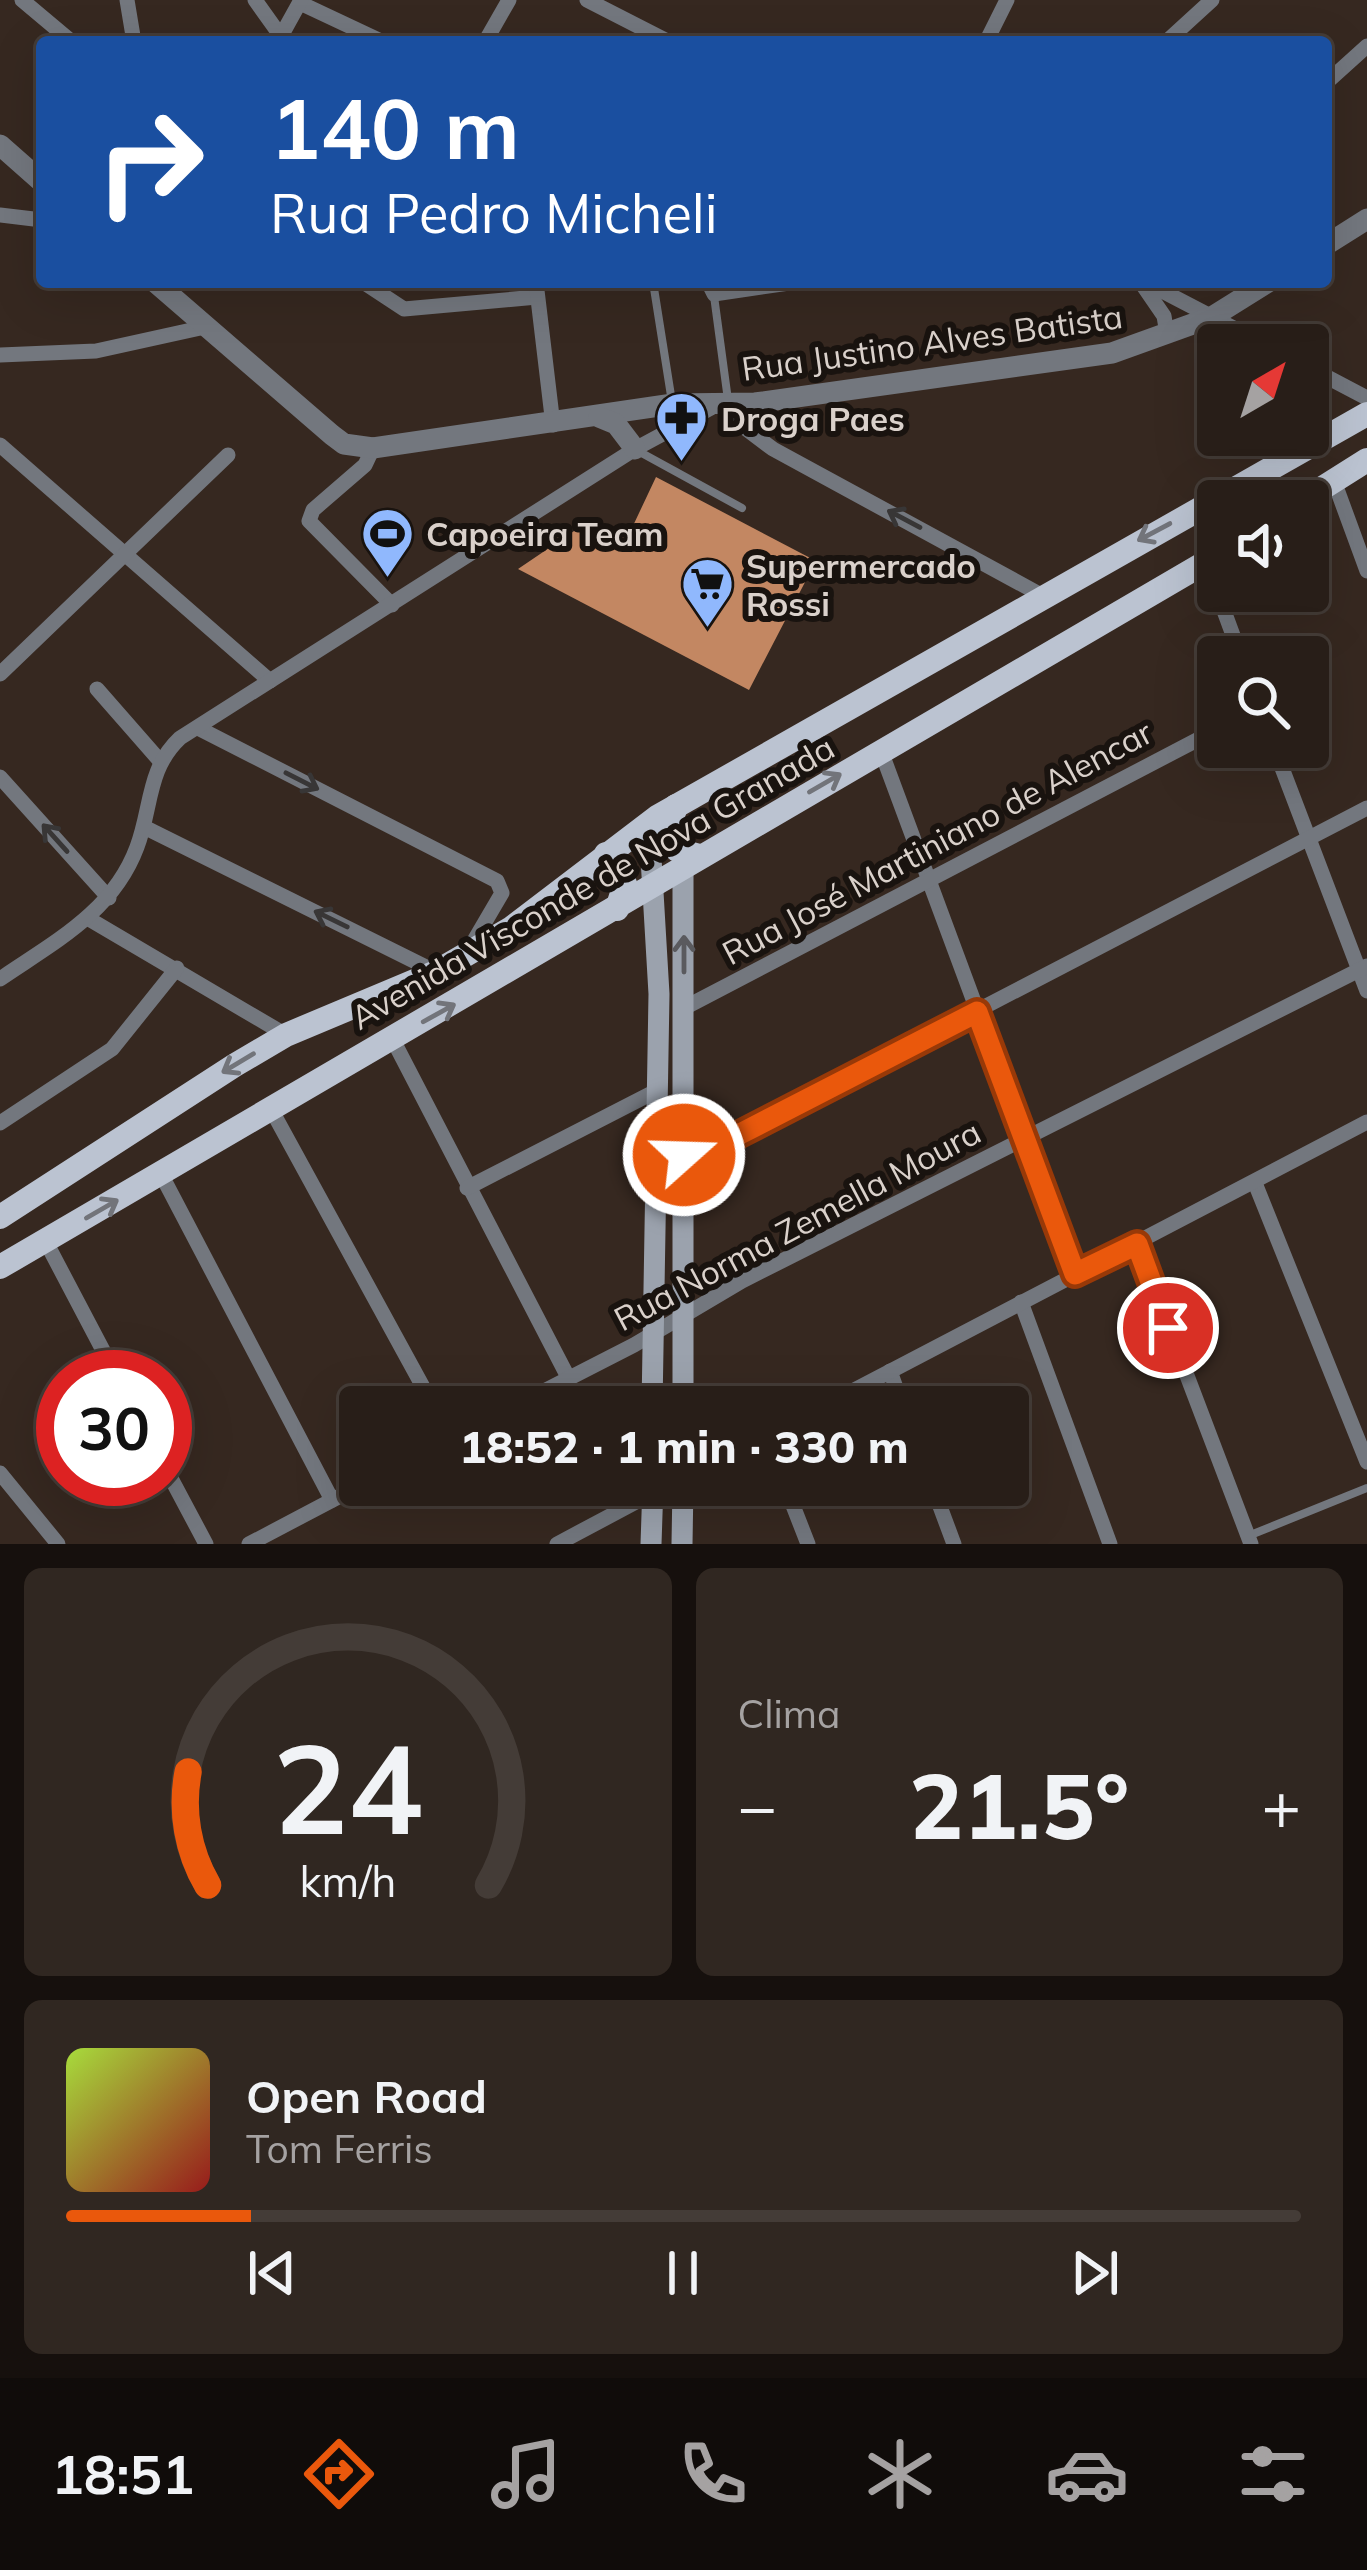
<!DOCTYPE html>
<html lang="pt">
<head>
<meta charset="utf-8">
<style>
	body { margin:0; font-family:Mulish,sans-serif; background:#302721; color:#f1f3f6; height:100vh; display:flex; flex-direction:column; font-size:45px; white-space:nowrap }
	* { box-sizing:border-box; margin:0 }
	p { font-size:39px; color:#a5a2a2 }
	.icon { flex:none; width:66px; height:66px; fill:none; stroke:currentColor; stroke-width:2; stroke-linecap:round; stroke-linejoin:round }
	.map { position:relative; height:1544px; overflow:hidden }
	.drawer { display:flex; flex-direction:column; gap:24px; padding:24px; background:#16100d; flex:1 }
	.drawer>* { flex:none }
	.top-card { position:absolute; left:36px; top:36px; width:1296px; height:252px; border-radius:12px; box-shadow:0 12px 48px #0002,0 0 0 3px #443c37; background:#1a4fa0; color:#fff; overflow:hidden }
	.needle { width:78px; rotate:39deg }
	.tools { position:absolute; left:1197px; top:324px; display:grid; gap:24px }
	.tools a { display:grid; place-items:center; width:132px; height:132px; border-radius:12px; background:#281e18; box-shadow:0 12px 48px #0002,0 0 0 3px #443c37; font-size:60px }
	.speed { position:absolute; left:36px; top:1350px; display:flex; gap:24px; font-size:60px; font-weight:700; text-align:center }
	.speed>* { display:grid; place-content:center; width:156px; height:156px; border-radius:50%; background:#281e18; box-shadow:0 12px 48px #0002,0 0 0 3px #443c37; line-height:1 }
	.speed .limit { border:18px solid #d22; background:#fff; color:#111 }
	.pin { position:absolute; display:grid; place-items:center; width:102px; height:102px; color:#fff; margin:-51px; border:6px solid #fff; border-radius:50%; box-shadow:0 3px 12px #0007 }
	.me { position:absolute; width:132px; margin:-66px; rotate:70deg; stroke-linejoin:round; filter:drop-shadow(0 0 9px #0008) }
	.turn { display:flex; align-items:center; gap:42px; height:252px; padding:0 36px; font-size:54px }
	.turn .icon { width:156px; height:156px; stroke-width:2.5 }
	.turn b { display:block; font-size:84px; line-height:102px }
	.big { font-size:90px; font-weight:800; line-height:1.1 }
	.drawer .card { flex:1; display:flex; flex-direction:column; justify-content:center; gap:18px; min-width:0; padding:0 42px; border-radius:18px; background:#302721 }
	.drawer .dial { align-items:center; gap:0 }
	.dial svg { height:312px; overflow:visible; fill:none; stroke:#443c37; stroke-width:7; stroke-linecap:round; text-anchor:middle }
	.dial text { fill:#f1f3f6; stroke:none }
	.song { display:flex; align-items:center; gap:36px }
	.cover { width:144px; height:144px; border-radius:18px; background:linear-gradient(135deg,hsl(80 70% 55%),hsl(0 70% 35%)) }
	.played { height:12px; border-radius:6px; background:linear-gradient(90deg,#ea580c 15%,#443c37 15%) }
	.keys { display:flex; justify-content:space-around; direction:ltr }
	.heat { display:flex; justify-content:space-between; align-items:center; font-size:66px; direction:ltr }
	.drawer .tiles { flex:1; display:grid; gap:24px; grid-template-columns:1fr 1fr }
	.card:last-child { grid-column:span 2 }
	.trip { position:absolute; left:339px; top:1386px; width:690px; height:120px; border-radius:12px; background:#281e18; box-shadow:0 12px 48px #0002,0 0 0 3px #443c37; font-weight:800; line-height:120px; text-align:center }
	.tabs { display:flex; height:192px; justify-content:space-around; align-items:center; background:#100c0a; color:#a5a2a2 }
	.tabs .icon { width:84px; height:84px }
	.tabs .current { color:#ea580c }
	.tabs b { font-size:54px; color:#f1f3f6 }
	.map>svg:first-child { display:block }
	.building { fill:#c38762 }
	.lines { fill:none; stroke-linecap:round; stroke-linejoin:round }
	.service { stroke:#73777e; stroke-width:8 }
	.minor { stroke:#73777e; stroke-width:15 }
	.tertiary { stroke:#73777e; stroke-width:21 }
	.secondary { stroke:#9ba2ad; stroke-width:21 }
	.primary { stroke:#bbc3d1; stroke-width:24 }
	.oneway { stroke:#383636 }
	.oneway2 { stroke:#72747a }
	.oneway3 { stroke:#5a5a5e }
	.route-casing { stroke:#983908; stroke-width:30 }
	.route { stroke:#ea580c; stroke-width:21 }
	.labels { text-anchor:middle; dominant-baseline:central; stroke-width:12; stroke-linejoin:round; paint-order:stroke }
	.street-label { font-size:33px; fill:#dad1cb; stroke:#19130f }
	.poi-label { font-size:33px; font-weight:bold; fill:#dad1cb; stroke:#19130f; text-anchor:start }
</style>
</head>
<body>
<div class="map">
<svg width="1367" height="1544" viewBox="0 0 1367 1544">
	<rect width="100%" height="100%" fill="#362820"/>
	<polygon class="building" points="656,477 816,561 749,690 518,569 580,527 623,547"/>
	<g class="lines">
		<g class="service">
			<polyline points="653,282 672,402"/>
			<polyline points="714,296 728,400"/>
			<polyline points="638,451 742,508"/>
			<polyline points="1248,1536 1367,1488"/>
		</g>
		<g class="minor">
			<polyline points="22,0 72,42"/>
			<polyline points="127,0 134,42"/>
			<polyline points="255,0 285,42"/>
			<polyline points="587,0 669,42"/>
			<polyline points="300,3 383,42"/>
			<polyline points="280,38 301,0"/>
			<polyline points="485,42 509,0"/>
			<polyline points="986,42 1007,0"/>
			<polyline points="1166,42 1212,0"/>
			<polyline points="1326,83 1367,46"/>
			<polyline points="0,215 42,220"/>
			<polyline points="363,282 404,309 537,297"/>
			<polyline points="536,282 553,425"/>
			<polyline points="708,282 714,294 796,282"/>
			<polyline points="1145,282 1266,345"/>
			<polyline points="1142,284 1164,316 1167,334"/>
			<polyline points="0,355 96,351 205,327"/>
			<polyline points="1308,367 1367,398"/>
			<polyline points="729,406 745,428 773,449 1043,596"/>
			<polyline points="0,445 270,681"/>
			<polyline points="373,448 365,465 313,510 309,521 392,605"/>
			<polyline points="1334,481 1367,571"/>
			<polyline points="1206,562 1241,657"/>
			<polyline points="0,674 228,455"/>
			<polyline points="97,689 160,761"/>
			<polyline points="198,728 497,881 502,893 468,951"/>
			<polyline points="1274,747 1367,991"/>
			<polyline points="881,751 1075,1274"/>
			<polyline points="0,777 109,898"/>
			<polyline points="144,827 436,972"/>
			<polyline points="89,919 286,1035"/>
			<path d="M0,979c54,-37 113,-67 137,-132 15,-40 10,-78 43,-109l455,-289 76,-41"/>
			<polyline points="684,1008 1218,729"/>
			<polyline points="392,1038 569,1379"/>
			<polyline points="271,1109 434,1407"/>
			<polyline points="0,1123 112,1049 177,968"/>
			<polyline points="684,1155 736,1136 1367,808"/>
			<polyline points="161,1174 332,1500"/>
			<polyline points="1255,1183 1367,1462"/>
			<polyline points="467,1188 658,1090"/>
			<polyline points="46,1242 117,1377"/>
			<polyline points="1137,1244 1251,1544"/>
			<polyline points="1021,1302 1110,1544"/>
			<polyline points="890,1371 903,1407"/>
			<polyline points="513,1407 634,1345 742,1281 1367,966"/>
			<polyline points="822,1407 1367,1122"/>
			<polyline points="165,1467 206,1544"/>
			<polyline points="0,1473 58,1544"/>
			<polyline points="785,1485 808,1544"/>
			<polyline points="932,1485 954,1544"/>
			<polyline points="249,1544 361,1485"/>
			<polyline points="557,1544 668,1485"/>
		</g>
		<g class="tertiary">
			<polyline points="0,145 42,182"/>
			<polyline points="1326,245 1367,219"/>
			<polyline points="155,282 332,435 344,444 373,448 673,404 755,403 1112,353 1212,317 1268,282"/>
			<polyline points="599,417 616,424 635,449"/>
		</g>
		<g class="secondary">
			<polyline points="652,1407 659,994 651,858 657,817"/>
			<polyline points="683,1407 683,868"/>
			<polyline points="651,1544 653,1485"/>
			<polyline points="682,1544 683,1485"/>
		</g>
		<g class="primary">
			<polyline points="1302,501 1367,460"/>
			<polyline points="676,806 666,837 677,850 700,856"/>
			<polyline points="606,854 625,884 617,909"/>
			<polyline points="0,1217 235,1065 286,1035 436,972 510,929 657,817 1367,414"/>
			<polyline points="0,1267 1218,555"/>
		</g>
	</g>
	<defs><path id="oneway-shaft" d="M-6 0H5M1.5-3L5.5 0L1.5 3" fill="none" stroke-width="1.6" stroke-linecap="round" stroke-linejoin="round" transform="scale(3)"/></defs>
	<g class="oneway">
		<use href="#oneway-shaft" transform="translate(904 519) rotate(-152)"/>
		<use href="#oneway-shaft" transform="translate(302 781) rotate(27)"/>
		<use href="#oneway-shaft" transform="translate(55 838) rotate(-132)"/>
		<use href="#oneway-shaft" transform="translate(331 919) rotate(-154)"/>
	</g>
	<g class="oneway2">
		<use href="#oneway-shaft" transform="translate(1154 532) rotate(152)"/>
		<use href="#oneway-shaft" transform="translate(825 783) rotate(-30)"/>
		<use href="#oneway-shaft" transform="translate(439 1013) rotate(-29)"/>
		<use href="#oneway-shaft" transform="translate(238 1063) rotate(149)"/>
		<use href="#oneway-shaft" transform="translate(102 1209) rotate(-30)"/>
	</g>
	<use class="oneway3" href="#oneway-shaft" transform="translate(684 954) rotate(-90)"/>
	<g class="lines">
		<defs>
			<polyline id="route" points="684,1155 736,1136 977,1012 1075,1274 1137,1244 1168,1328"/>
		</defs>
		<use href="#route" class="route-casing"/>
		<use href="#route" class="route"/>
	</g>
	<defs>
		<symbol id="pharmacy-pin" viewBox="-11 -11 22 30"><path d="M0 17L-7.5 6A9.5 9.5 0 1 1 7.5 6Z" fill="#90b8fd" stroke="#19130f"/><path d="M-2-6h4v4h4v4h-4v4h-4v-4h-4v-4h4Z" fill="#111"/></symbol>
		<symbol id="stadium-pin" viewBox="-11 -11 22 30"><path d="M0 17L-7.5 6A9.5 9.5 0 1 1 7.5 6Z" fill="#90b8fd" stroke="#19130f"/><path d="M0-5a6.5 5 0 1 0 0 10a6.5 5 0 1 0 0-10ZM-3.5-1.8h7v3.6h-7Z" fill="#111"/></symbol>
		<symbol id="supermarket-pin" viewBox="-11 -11 22 30"><path d="M0 17L-7.5 6A9.5 9.5 0 1 1 7.5 6Z" fill="#90b8fd" stroke="#19130f"/><path d="M-6-5.5h2.5l.6 2H6L4.5 2H-2.5L-4.4-4H-6ZM-1.5 3.2a1.3 1.3 0 1 0 .1 0ZM3 3.2a1.3 1.3 0 1 0 .1 0Z" fill="#111"/></symbol>
	</defs>
	<g fill-rule="evenodd">
		<use href="#pharmacy-pin" x="652" y="388" width="59" height="81"/>
		<use href="#stadium-pin" x="358" y="504" width="59" height="81"/>
		<use href="#supermarket-pin" x="678" y="554" width="59" height="81"/>
	</g>
	<g class="labels">
		<g class="street-label">
			<text transform="translate(932 342) rotate(-8)">Rua Justino Alves Batista</text>
			<text transform="translate(937 842) rotate(-28)">Rua José Martiniano de Alencar</text>
			<text transform="translate(592 882) rotate(-30)">Avenida Visconde de Nova Granada</text>
			<text transform="translate(797 1225) rotate(-28)">Rua Norma Zemella Moura</text>
		</g>
		<g class="poi-label">
			<text x="721" y="418">Droga Paes</text>
			<text x="426" y="533">Capoeira Team</text>
			<text x="746" y="565">Supermercado<tspan x="746" dy="38">Rossi</tspan></text>
		</g>
	</g>
</svg>
<div class="tools">
<a><svg class="needle" viewBox="-14 -14 28 28"><path d="M0-13l5 13h-10z" fill="#e53935"/><path d="M0 13l5-13h-10z" fill="#a5a2a2"/></svg></a>
<a><svg class="icon" aria-label="sound" viewBox="0 0 24 24"><path d="M4 9h4l5-4v14l-5-4H4zM17 9q2 3 0 6"/></svg></a>
<a><svg class="icon" aria-label="search" viewBox="0 0 24 24"><circle cx="10" cy="10" r="6"/><path d="M15 15l6 6"/></svg></a>
</div>
<div class="speed"><div class="limit">30</div></div>
<div class="pin" style="left:1168px;top:1328px;background:#d93025"><svg class="icon" aria-label="arrive" viewBox="0 0 24 24"><path d="M6 21V4h12l-3 4 3 4H6"/></svg></div>
<svg class="me" style="left:684px;top:1155px" viewBox="-20 -20 40 40"><circle r="17" fill="#ea580c" stroke="#fff" stroke-width="3"/><path d="M0-11L8 9 0 5-8 9z" fill="#fff"/></svg>
<div class="trip">18:52 · 1 min · 330 m</div>
<div class="top-card">
<div class="turn"><svg class="icon" aria-label="right" viewBox="0 0 24 24"><path d="M7 20v-9h11M14 6l5 5-5 5"/></svg><div><b>140 m</b>Rua Pedro Micheli</div></div>
</div>
</div>
<section class="drawer">
<div class="tiles">
<div class="card dial"><svg viewBox="0 0 100 80">
<path d="M14 69A42 42 0 1 1 86 69"/>
<path d="M14 69A42 42 0 0 1 9 40" stroke="#ea580c"/>
<text x="50" y="56" font-size="32" font-weight="700">24</text>
<text x="50" y="72" font-size="11">km/h</text>
</svg></div>
<div class="card"><p>Clima</p>
<div class="heat"><a>−</a><b class="big">21.5°</b><a>+</a></div>
</div>
<div class="card">
<div class="song"><i class="cover"></i><div><b>Open Road</b><p>Tom Ferris</p></div></div>
<div class="played"></div>
<div class="keys"><svg class="icon" aria-label="previous" viewBox="0 0 24 24"><path d="M18 5L8 12l10 7zM5 5v14"/></svg><svg class="icon" aria-label="pause" viewBox="0 0 24 24"><path d="M8 5v14M16 5v14"/></svg><svg class="icon" aria-label="next" viewBox="0 0 24 24"><path d="M6 5l10 7-10 7zM19 5v14"/></svg></div>
</div>
</div>
</section>
<nav class="tabs">
<b>18:51</b>
<svg class="icon current" aria-label="directions" viewBox="0 0 24 24"><path d="M12 3l9 9-9 9-9-9zM9 14v-3h6M13 9l2 2-2 2"/></svg>
<svg class="icon" aria-label="music" viewBox="0 0 24 24"><path d="M9 18V5l10-2v13"/><circle cx="6" cy="18" r="3"/><circle cx="16" cy="16" r="3"/></svg>
<svg class="icon" aria-label="phone" viewBox="0 0 24 24"><path d="M5 4h4l2 5-3 2q2 4 5 5l2-3 5 2v4C11 20 4 13 5 4z"/></svg>
<svg class="icon" aria-label="climate" viewBox="0 0 24 24"><path d="M12 3v18M4 7l16 10M4 17L20 7"/></svg>
<svg class="icon" aria-label="car" viewBox="0 0 24 24"><path d="M5 17H2v-5l4-1 3-4h7l3 4 3 1v5h-3M9 17h6M6 11h13"/><circle cx="7" cy="17" r="2"/><circle cx="17" cy="17" r="2"/></svg>
<svg class="icon" aria-label="filters" viewBox="0 0 24 24"><path d="M4 7h16M4 17h16"/><circle cx="9" cy="7" r="2"/><circle cx="15" cy="17" r="2"/></svg>
</nav>
</body>
</html>
